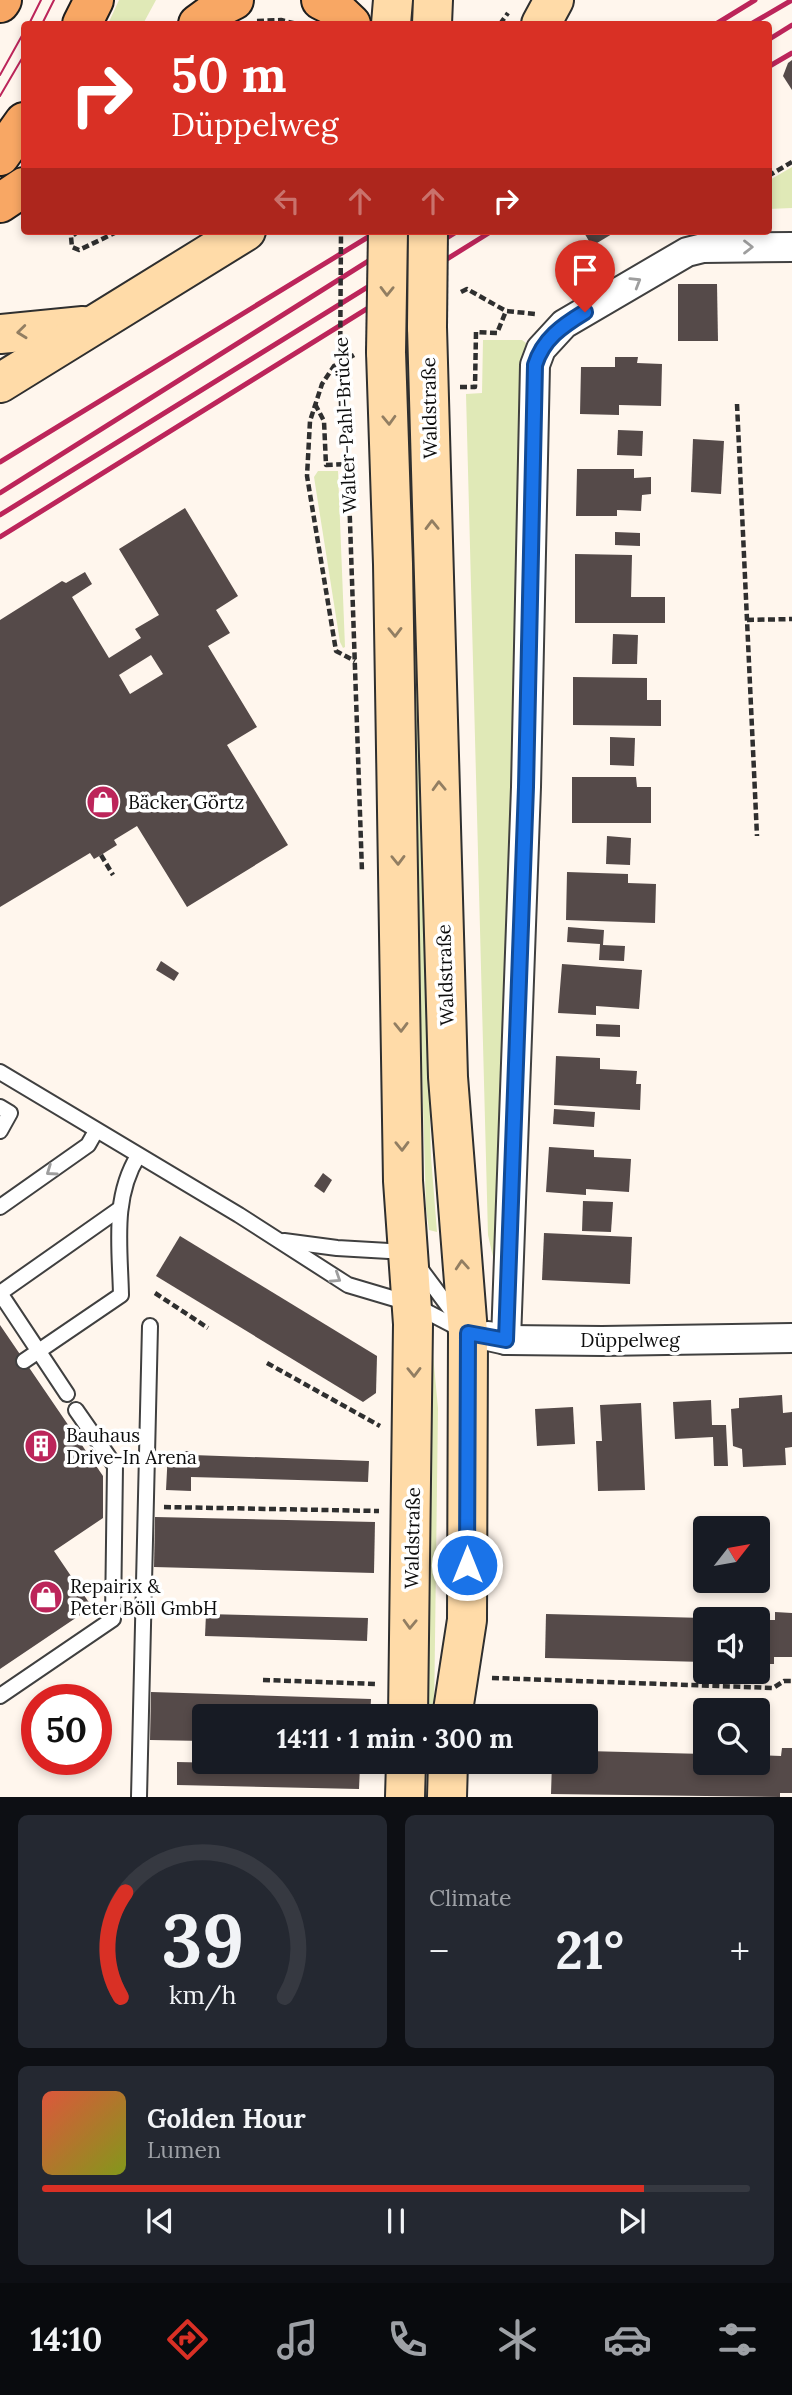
<!DOCTYPE html>
<html lang="en">
<head>
<meta charset="utf-8">
<style>
	body { margin:0; font-family:Lora,serif; background:#242831; color:#f1f3f6; height:100vh; display:flex; flex-direction:column; font-size:26px; white-space:nowrap }
	* { box-sizing:border-box; margin:0 }
	p { font-size:23px; color:#9ea1a6 }
	.icon { flex:none; width:38px; height:38px; fill:none; stroke:currentColor; stroke-width:2; stroke-linecap:round; stroke-linejoin:round }
	.map { position:relative; height:1797px; overflow:hidden }
	.side { display:flex; flex-direction:column; gap:18px; padding:18px; background:#0d0f14; flex:1 }
	.side>* { flex:none }
	.top-card { position:absolute; left:21px; top:21px; width:751px; height:214px; border-radius:7px; box-shadow:0 4px 10px #0003; background:#d93025; color:#fff; overflow:hidden }
	.needle { width:46px; rotate:59deg }
	.controls { position:absolute; left:693px; top:1516px; display:grid; gap:14px }
	.controls a { display:grid; place-items:center; width:77px; height:77px; border-radius:7px; background:#171b24; box-shadow:0 4px 10px #0003; font-size:35px }
	.speed { position:absolute; left:21px; top:1684px; display:flex; gap:14px; font-size:35px; font-weight:700; text-align:center }
	.speed>* { display:grid; place-content:center; width:91px; height:91px; border-radius:50%; background:#171b24; box-shadow:0 4px 10px #0003; line-height:1 }
	.speed .limit { border:10px solid #d22; background:#fff; color:#111 }
	.pin { position:absolute; display:grid; place-items:center; width:60px; height:60px; color:#fff; margin:-72px -30px; border-radius:50% 50% 50% 0; rotate:-45deg; box-shadow:0 0 7px #0007 }
	.pin .icon { rotate:45deg }
	.me { position:absolute; width:77px; margin:-38px; rotate:0deg; stroke-linejoin:round; filter:drop-shadow(0 0 5px #0008) }
	.turn { display:flex; align-items:center; gap:24px; height:147px; padding:0 35px; font-size:32px }
	.turn .icon { width:91px; height:91px; stroke-width:2.5 }
	.turn b { display:block; font-size:49px; line-height:60px }
	.lanes { display:flex; align-items:center; height:66px; padding:0 35px; background:#0003; justify-content:center; gap:35px; direction:ltr }
	.lanes .off { opacity:.35 }
	.big { font-size:52px; font-weight:800; line-height:1.1 }
	.side .tile { flex:1; display:flex; flex-direction:column; justify-content:center; gap:10px; min-width:0; padding:0 24px; border-radius:10px; background:#242831 }
	.side .dial { align-items:center; gap:0 }
	.dial svg { height:182px; overflow:visible; fill:none; stroke:#363941; stroke-width:7; stroke-linecap:round; text-anchor:middle }
	.dial text { fill:#f1f3f6; stroke:none }
	.song { display:flex; align-items:center; gap:21px }
	.cover { width:84px; height:84px; border-radius:10px; background:linear-gradient(135deg,hsl(10 70% 55%),hsl(70 70% 35%)) }
	.played { height:7px; border-radius:4px; background:linear-gradient(90deg,#d93025 85%,#363941 85%) }
	.keys { display:flex; justify-content:space-around; direction:ltr }
	.heat { display:flex; justify-content:space-between; align-items:center; font-size:38px; direction:ltr }
	.side .tiles { flex:1; display:grid; gap:18px; grid-template-columns:1fr 1fr }
	.tile:last-child { grid-column:span 2 }
	.trip { position:absolute; left:192px; top:1704px; width:406px; height:70px; border-radius:7px; background:#171b24; box-shadow:0 4px 10px #0003; font-weight:800; line-height:70px; text-align:center }
	.tabs { display:flex; height:112px; justify-content:space-around; align-items:center; background:#090b0e; color:#9ea1a6 }
	.tabs .icon { width:49px; height:49px }
	.tabs .current { color:#d93025 }
	.tabs b { font-size:32px; color:#f1f3f6 }
	.map>svg:first-child { display:block }
	.green { fill:#e0e9b7 }
	.building { fill:#554a49; fill-rule:evenodd }
	.lines { fill:none; stroke-linecap:round; stroke-linejoin:round }
	.lane-casing { stroke:#404040; stroke-width:18 }
	.street-casing { stroke:#404040; stroke-width:32 }
	.secondary-casing { stroke:#2f2f2f; stroke-width:42 }
	.primary-casing { stroke:#1e1e1e; stroke-width:42 }
	.path { stroke:#2f2f2f; stroke-width:4.5; stroke-dasharray:7 3.5; stroke-linecap:butt }
	.lane { stroke:#fff; stroke-width:14 }
	.street { stroke:#fff; stroke-width:28 }
	.secondary { stroke:#ffdba8; stroke-width:38 }
	.primary { stroke:#f8a764; stroke-width:38 }
	.tram { stroke:#bc255a; stroke-width:2 }
	.rail { stroke:#bc255a; stroke-width:5 }
	.secondary-bridge-casing { stroke:#2f2f2f; stroke-width:42; stroke-linecap:butt }
	.path-bridge { stroke:#2f2f2f; stroke-width:4.5; stroke-dasharray:7 3.5; stroke-linecap:butt }
	.secondary-bridge { stroke:#ffdba8; stroke-width:38 }
	.oneway { stroke:#9e9e9e }
	.oneway2 { stroke:#927e62 }
	.route-casing { stroke:#114b97; stroke-width:18 }
	.route { stroke:#1a73e8; stroke-width:12 }
	.labels { text-anchor:middle; dominant-baseline:central; stroke-width:7; stroke-linejoin:round; paint-order:stroke }
	.street-label { font-size:19px; fill:#0d0d0d; stroke:#fff }
	.poi-label { font-size:19px; fill:#0d0d0d; stroke:#fff; text-anchor:start }
</style>
</head>
<body>
<div class="map">
<svg width="792" height="1797" viewBox="0 0 792 1797">
	<rect width="100%" height="100%" fill="#fff6ed"/>
	<g class="green">
		<polygon points="119,0 156,0 143,24 108,24"/>
		<polygon points="792,167 792,208 768,209 768,181"/>
		<polygon points="483,340 522,340 526,343 527,348 522,370 498,1279 488,1235 466,394 482,393"/>
		<polygon points="409,344 431,1157 437,1232 429,1230 426,1208 401,348"/>
		<polygon points="318,471 338,471 345,647 343,648 340,642 314,477"/>
		<polygon points="430,1323 438,1408 434,1717 426,1717"/>
	</g>
	<g class="building">
		<polygon points="792,60 792,90 783,76 788,63"/>
		<polygon points="583,231 617,231 592,246"/>
		<polygon points="678,284 717,284 718,341 678,341"/>
		<polygon points="615,357 638,357 637,363 662,364 661,406 619,405 619,415 580,414 581,367 615,367"/>
		<polygon points="618,430 643,431 642,456 617,455"/>
		<polygon points="693,439 724,441 721,494 691,492"/>
		<polygon points="577,469 634,469 634,478 651,477 651,494 642,495 641,511 617,510 617,516 576,516"/>
		<path d="M185,508l53,88 -22,14 14,23 -22,13 49,81 -30,18 61,100 -101,62 -50,-81 -23,14 3,5 -16,10 -7,4 -4,-6 -90,54v-287l62,-39 4,2 19,-11 7,12 -20,13 37,61 32,-20 -6,-9 24,-14 -40,-66zM151,655l12,19 -33,20 -11,-19z"/>
		<polygon points="615,532 640,533 640,546 615,545"/>
		<polygon points="575,554 632,555 631,597 665,597 665,623 575,623"/>
		<polygon points="613,634 638,635 637,664 612,664"/>
		<polygon points="573,677 647,678 647,700 661,700 661,726 573,725"/>
		<polygon points="610,737 635,738 634,766 610,765"/>
		<polygon points="572,777 636,777 637,787 651,787 651,823 572,823"/>
		<polygon points="607,836 631,838 630,865 606,864"/>
		<polygon points="567,872 628,874 628,883 656,884 655,923 566,920"/>
		<polygon points="568,927 604,930 603,945 625,946 624,961 599,960 600,944 567,942"/>
		<polygon points="161,961 179,973 174,981 156,970"/>
		<polygon points="562,964 642,970 639,1009 596,1006 596,1015 558,1013"/>
		<polygon points="596,1024 620,1025 620,1037 596,1036"/>
		<polygon points="556,1056 600,1058 600,1069 637,1071 636,1084 641,1084 640,1110 554,1105"/>
		<polygon points="554,1109 595,1112 594,1127 553,1124"/>
		<polygon points="549,1147 594,1150 594,1157 631,1159 629,1192 586,1189 586,1195 546,1192"/>
		<polygon points="323,1173 332,1180 324,1193 314,1186"/>
		<polygon points="583,1201 613,1202 611,1232 582,1231"/>
		<polygon points="544,1233 632,1237 630,1284 542,1280"/>
		<polygon points="180,1236 377,1356 376,1393 363,1402 156,1276"/>
		<polygon points="0,1325 103,1476 103,1518 54,1551 92,1607 0,1669"/>
		<polygon points="782,1395 783,1413 792,1412 792,1447 785,1448 786,1465 743,1467 742,1449 733,1446 731,1409 739,1408 739,1398"/>
		<polygon points="711,1400 712,1425 726,1425 728,1466 714,1466 713,1437 675,1439 673,1402"/>
		<polygon points="641,1403 645,1490 598,1491 596,1441 602,1441 600,1405"/>
		<polygon points="573,1407 575,1444 537,1446 535,1409"/>
		<polygon points="168,1451 192,1451 192,1455 369,1461 368,1482 191,1477 191,1491 166,1490"/>
		<polygon points="155,1517 375,1522 374,1573 154,1567"/>
		<polygon points="775,1612 792,1613 792,1657 774,1657 774,1664 758,1664 758,1620 775,1620"/>
		<polygon points="206,1614 368,1618 367,1641 205,1636"/>
		<polygon points="546,1614 705,1618 705,1662 545,1658"/>
		<polygon points="151,1692 371,1699 370,1717 205,1717 205,1741 150,1740"/>
		<polygon points="782,1748 792,1748 792,1793 780,1793 780,1797 551,1794 552,1762 586,1762 586,1751 705,1754 705,1762 758,1762 758,1755 781,1756"/>
		<polygon points="177,1762 360,1766 359,1789 177,1785"/>
	</g>
	<g class="lines">
		<defs>
			<g id="lane">
				<polyline points="0,1072 239,1215 348,1285 412,1304 464,1331"/>
				<polyline points="0,1107 10,1113 0,1131"/>
				<polyline points="0,1207 88,1145 96,1131"/>
				<polyline points="284,1241 337,1248 406,1252"/>
				<polyline points="419,1267 457,1318"/>
				<path d="M24,1361l97,-66c-1,-48 -9,-97 17,-139"/>
				<polyline points="67,1394 0,1293 118,1210"/>
				<polyline points="0,1696 113,1619 115,1466 76,1410"/>
				<polyline points="139,1797 150,1326"/>
			</g>
			<g id="street">
				<polyline points="488,1336 506,1340 602,1341 792,1338"/>
				<polyline points="506,1340 526,787 535,365 541,349 564,324 687,252 703,248 792,247"/>
			</g>
			<g id="secondary">
				<polyline points="391,24 393,0"/>
				<polyline points="432,24 433,0"/>
				<polyline points="541,24 554,0"/>
				<polyline points="427,327 448,1077 468,1333 467,1620 452,1717"/>
				<polyline points="0,334 83,326"/>
				<polyline points="386,352 393,564 403,1181 413,1324 408,1717"/>
				<polyline points="0,383 246,231"/>
				<polyline points="405,1797 406,1762"/>
				<polyline points="447,1797 448,1762"/>
			</g>
			<g id="primary">
				<polyline points="321,0 331,5 351,24"/>
				<polyline points="0,3 2,0"/>
				<polyline points="82,24 94,0"/>
				<polyline points="198,24 224,5 234,0"/>
				<polyline points="0,156 24,122"/>
				<polyline points="0,203 24,187"/>
			</g>
		</defs>
		<use href="#lane" class="lane-casing"/>
		<use href="#street" class="street-casing"/>
		<use href="#secondary" class="secondary-casing"/>
		<use href="#primary" class="primary-casing"/>
		<g class="path">
			<polyline points="257,21 281,20 297,24"/>
			<polyline points="500,24 508,13"/>
			<polyline points="768,176 792,162"/>
			<polyline points="79,231 71,237 72,247 79,250 119,231"/>
			<polyline points="461,292 467,289 506,311 536,314"/>
			<polyline points="354,355 334,366 322,384 310,421 307,476 336,651 355,661"/>
			<polyline points="340,380 342,427 348,464 362,872"/>
			<polyline points="460,387 475,387 476,332 497,333 506,311"/>
			<polyline points="315,404 324,421 326,465 348,464"/>
			<polyline points="737,404 757,836"/>
			<polyline points="747,620 792,619"/>
			<polyline points="101,855 113,875"/>
			<polyline points="155,1293 208,1328"/>
			<polyline points="267,1363 380,1426"/>
			<polyline points="164,1507 379,1511"/>
			<polyline points="492,1678 773,1688 784,1681 792,1681"/>
			<polyline points="263,1680 377,1684"/>
		</g>
		<use href="#lane" class="lane"/>
		<use href="#street" class="street"/>
		<use href="#secondary" class="secondary"/>
		<use href="#primary" class="primary"/>
		<g class="tram">
			<polyline points="29,24 41,0"/>
			<polyline points="42,24 54,0"/>
			<polyline points="0,75 24,32"/>
			<polyline points="0,96 24,55"/>
		</g>
		<g class="rail">
			<polyline points="716,24 755,0"/>
			<polyline points="751,24 792,0"/>
			<polyline points="768,40 792,25"/>
			<polyline points="768,67 792,53"/>
			<polyline points="0,462 378,231"/>
			<polyline points="0,493 416,231"/>
			<polyline points="0,515 458,231"/>
			<polyline points="0,537 492,231"/>
		</g>
		<defs>
			<g id="secondary-bridge">
				<polyline points="427,327 428,231"/>
				<polyline points="386,352 388,231"/>
			</g>
		</defs>
		<use href="#secondary-bridge" class="secondary-bridge-casing"/>
		<polyline class="path-bridge" points="340,380 341,231"/>
		<use href="#secondary-bridge" class="secondary-bridge"/>
	</g>
	<defs><path id="oneway-chevron" d="M-2-3.5L2.5 0L-2 3.5" fill="none" stroke-width="1.6" stroke-linecap="round" stroke-linejoin="round" transform="scale(1.75)"/></defs>
	<g class="oneway">
		<use href="#oneway-chevron" transform="translate(748 247)"/>
		<use href="#oneway-chevron" transform="translate(636 282) rotate(-31)"/>
		<use href="#oneway-chevron" transform="translate(51 1171) rotate(145)"/>
		<use href="#oneway-chevron" transform="translate(336 1278) rotate(33)"/>
	</g>
	<g class="oneway2">
		<use href="#oneway-chevron" transform="translate(387 291) rotate(91)"/>
		<use href="#oneway-chevron" transform="translate(22 332) rotate(174)"/>
		<use href="#oneway-chevron" transform="translate(389 420) rotate(88)"/>
		<use href="#oneway-chevron" transform="translate(432 525) rotate(-91)"/>
		<use href="#oneway-chevron" transform="translate(395 632) rotate(89)"/>
		<use href="#oneway-chevron" transform="translate(439 786) rotate(-92)"/>
		<use href="#oneway-chevron" transform="translate(398 860) rotate(89)"/>
		<use href="#oneway-chevron" transform="translate(401 1027) rotate(89)"/>
		<use href="#oneway-chevron" transform="translate(402 1146) rotate(89)"/>
		<use href="#oneway-chevron" transform="translate(462 1265) rotate(-94)"/>
		<use href="#oneway-chevron" transform="translate(414 1372) rotate(89)"/>
		<use href="#oneway-chevron" transform="translate(410 1624) rotate(92)"/>
	</g>
	<g class="lines">
		<defs>
			<path id="route" d="M467,1565l1,-232 38,7 20,-553 9,-422c8,-26 27,-39 50,-53"/>
		</defs>
		<use href="#route" class="route-casing"/>
		<use href="#route" class="route"/>
	</g>
	<defs>
		<symbol id="shop-disc" viewBox="-11 -11 22 22"><circle r="9.5" fill="#bc255a" stroke="#fff"/><path d="M-5-2.5h2.3a2.7 3.5 0 0 1 5.4 0H5L5.5 6h-11ZM-1.5-2.5h3a1.5 2.3 0 0 0-3 0Z" fill="#fff"/></symbol>
		<symbol id="building-disc" viewBox="-11 -11 22 22"><circle r="9.5" fill="#bc255a" stroke="#fff"/><path d="M-4-6H4V6H1V3H-1V6H-4ZM-2.5-4.3h1.7v1.8h-1.7ZM.8-4.3h1.7v1.8H.8ZM-2.5-1h1.7V.8h-1.7ZM.8-1h1.7V.8H.8Z" fill="#fff"/></symbol>
	</defs>
	<g fill-rule="evenodd">
		<use href="#shop-disc" x="84" y="783" width="38" height="38"/>
		<use href="#building-disc" x="22" y="1427" width="38" height="38"/>
		<use href="#shop-disc" x="27" y="1578" width="38" height="38"/>
	</g>
	<g class="labels">
		<g class="street-label">
			<text transform="translate(429 408) rotate(-91)">Waldstraße</text>
			<text transform="translate(345 425) rotate(-93)">Walter-Pahl-Brücke</text>
			<text transform="translate(445 975) rotate(-92)">Waldstraße</text>
			<text x="630" y="1340">Düppelweg</text>
			<text transform="translate(412 1538) rotate(-89)">Waldstraße</text>
		</g>
		<g class="poi-label">
			<text x="128" y="802">Bäcker Görtz</text>
			<text x="66" y="1435">Bauhaus<tspan x="66" dy="22">Drive-In Arena</tspan></text>
			<text x="70" y="1586">Repairix &amp;<tspan x="70" dy="22">Peter Böll GmbH</tspan></text>
		</g>
	</g>
</svg>
<div class="controls">
<a><svg class="needle" viewBox="-14 -14 28 28"><path d="M0-13l5 13h-10z" fill="#e53935"/><path d="M0 13l5-13h-10z" fill="#9ea1a6"/></svg></a>
<a><svg class="icon" aria-label="sound" viewBox="0 0 24 24"><path d="M4 9h4l5-4v14l-5-4H4zM17 9q2 3 0 6"/></svg></a>
<a><svg class="icon" aria-label="search" viewBox="0 0 24 24"><circle cx="10" cy="10" r="6"/><path d="M15 15l6 6"/></svg></a>
</div>
<div class="speed"><div class="limit">50</div></div>
<div class="pin" style="left:585px;top:312px;background:#d93025"><svg class="icon" aria-label="arrive" viewBox="0 0 24 24"><path d="M6 21V4h12l-3 4 3 4H6"/></svg></div>
<svg class="me" style="left:467px;top:1565px" viewBox="-20 -20 40 40"><circle r="17" fill="#1a73e8" stroke="#fff" stroke-width="3"/><path d="M0-11L8 9 0 5-8 9z" fill="#fff"/></svg>
<div class="trip">14:11 · 1 min · 300 m</div>
<div class="top-card">
<div class="turn"><svg class="icon" aria-label="right" viewBox="0 0 24 24"><path d="M7 20v-9h11M14 6l5 5-5 5"/></svg><div><b>50 m</b>Düppelweg</div></div>
<div class="lanes"><svg class="icon off" aria-label="left" viewBox="0 0 24 24"><path d="M17 20v-9H6M10 6l-5 5 5 5"/></svg><svg class="icon off" aria-label="ahead" viewBox="0 0 24 24"><path d="M12 20V5M6 11l6-6 6 6"/></svg><svg class="icon off" aria-label="ahead" viewBox="0 0 24 24"><path d="M12 20V5M6 11l6-6 6 6"/></svg><svg class="icon" aria-label="right" viewBox="0 0 24 24"><path d="M7 20v-9h11M14 6l5 5-5 5"/></svg></div>
</div>
</div>
<section class="side">
<div class="tiles">
<div class="tile dial"><svg viewBox="0 0 100 80">
<path d="M14 69A42 42 0 1 1 86 69"/>
<path d="M14 69A42 42 0 0 1 16 23" stroke="#d93025"/>
<text x="50" y="56" font-size="32" font-weight="700">39</text>
<text x="50" y="72" font-size="11">km/h</text>
</svg></div>
<div class="tile"><p>Climate</p>
<div class="heat"><a>−</a><b class="big">21°</b><a>+</a></div>
</div>
<div class="tile">
<div class="song"><i class="cover"></i><div><b>Golden Hour</b><p>Lumen</p></div></div>
<div class="played"></div>
<div class="keys"><svg class="icon" aria-label="previous" viewBox="0 0 24 24"><path d="M18 5L8 12l10 7zM5 5v14"/></svg><svg class="icon" aria-label="pause" viewBox="0 0 24 24"><path d="M8 5v14M16 5v14"/></svg><svg class="icon" aria-label="next" viewBox="0 0 24 24"><path d="M6 5l10 7-10 7zM19 5v14"/></svg></div>
</div>
</div>
</section>
<nav class="tabs">
<b>14:10</b>
<svg class="icon current" aria-label="directions" viewBox="0 0 24 24"><path d="M12 3l9 9-9 9-9-9zM9 14v-3h6M13 9l2 2-2 2"/></svg>
<svg class="icon" aria-label="music" viewBox="0 0 24 24"><path d="M9 18V5l10-2v13"/><circle cx="6" cy="18" r="3"/><circle cx="16" cy="16" r="3"/></svg>
<svg class="icon" aria-label="phone" viewBox="0 0 24 24"><path d="M5 4h4l2 5-3 2q2 4 5 5l2-3 5 2v4C11 20 4 13 5 4z"/></svg>
<svg class="icon" aria-label="climate" viewBox="0 0 24 24"><path d="M12 3v18M4 7l16 10M4 17L20 7"/></svg>
<svg class="icon" aria-label="car" viewBox="0 0 24 24"><path d="M5 17H2v-5l4-1 3-4h7l3 4 3 1v5h-3M9 17h6M6 11h13"/><circle cx="7" cy="17" r="2"/><circle cx="17" cy="17" r="2"/></svg>
<svg class="icon" aria-label="filters" viewBox="0 0 24 24"><path d="M4 7h16M4 17h16"/><circle cx="9" cy="7" r="2"/><circle cx="15" cy="17" r="2"/></svg>
</nav>
</body>
</html>
